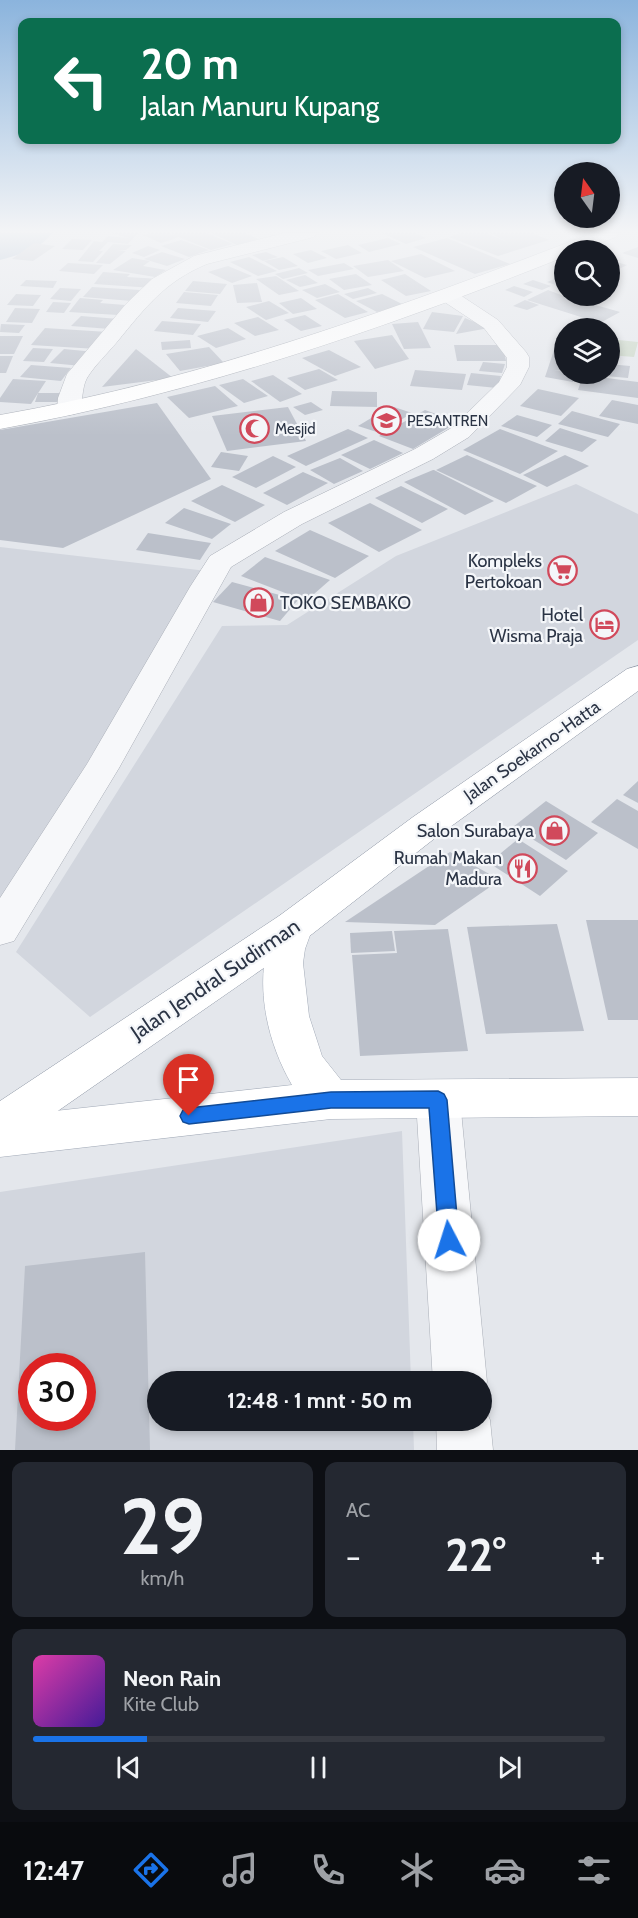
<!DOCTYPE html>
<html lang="id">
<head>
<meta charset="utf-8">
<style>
	body { margin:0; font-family:Cabin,sans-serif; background:#242831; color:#f1f3f6; height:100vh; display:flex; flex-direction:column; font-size:22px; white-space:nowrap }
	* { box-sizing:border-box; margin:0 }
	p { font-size:20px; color:#9ea1a6 }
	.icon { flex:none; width:33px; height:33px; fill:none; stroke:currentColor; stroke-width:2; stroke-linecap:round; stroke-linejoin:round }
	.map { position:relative; height:1450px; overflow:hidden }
	.side { display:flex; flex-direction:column; gap:12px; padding:12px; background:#0d0f14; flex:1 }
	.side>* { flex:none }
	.banner { position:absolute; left:18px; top:18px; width:603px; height:126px; border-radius:12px; box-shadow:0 3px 9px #0003; background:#0b6e4f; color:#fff; overflow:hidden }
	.needle { width:39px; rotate:346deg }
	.tools { position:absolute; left:554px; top:162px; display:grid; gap:12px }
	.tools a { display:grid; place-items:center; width:66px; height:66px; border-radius:50%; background:#171b24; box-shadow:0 3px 9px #0003; font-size:30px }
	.speed { position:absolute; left:18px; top:1353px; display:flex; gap:12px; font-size:30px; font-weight:700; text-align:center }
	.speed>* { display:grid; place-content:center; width:78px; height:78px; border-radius:50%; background:#171b24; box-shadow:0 3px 9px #0003; line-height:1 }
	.speed .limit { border:9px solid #d22; background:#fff; color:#111 }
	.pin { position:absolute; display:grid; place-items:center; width:51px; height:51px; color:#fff; margin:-62px -26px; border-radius:50% 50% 50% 0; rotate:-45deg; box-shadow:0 0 6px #0007 }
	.pin .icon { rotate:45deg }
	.me { position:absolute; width:66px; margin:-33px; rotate:355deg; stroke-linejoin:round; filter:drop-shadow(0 0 4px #0008) }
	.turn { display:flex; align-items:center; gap:21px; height:126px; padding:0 24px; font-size:27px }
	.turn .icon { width:78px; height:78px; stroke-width:2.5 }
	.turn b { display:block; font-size:42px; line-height:51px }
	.big { font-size:45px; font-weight:800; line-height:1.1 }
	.side .tile { flex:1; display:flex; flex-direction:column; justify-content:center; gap:9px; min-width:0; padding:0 21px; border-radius:12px; background:#242831 }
	.side .dial { align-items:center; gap:0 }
	.dial b { font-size:78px; line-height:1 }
	.song { display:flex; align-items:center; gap:18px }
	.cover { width:72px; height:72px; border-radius:9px; background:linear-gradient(135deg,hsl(320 70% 55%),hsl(260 70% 35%)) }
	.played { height:6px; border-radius:3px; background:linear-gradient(90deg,#1a73e8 20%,#363941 20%) }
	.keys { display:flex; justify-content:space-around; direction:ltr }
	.heat { display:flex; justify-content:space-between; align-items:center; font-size:33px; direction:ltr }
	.side .tiles { flex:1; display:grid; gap:12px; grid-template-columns:1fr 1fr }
	.tile:last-child { grid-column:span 2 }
	.trip { position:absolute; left:147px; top:1371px; width:345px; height:60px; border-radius:30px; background:#171b24; box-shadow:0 3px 9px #0003; font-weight:800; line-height:60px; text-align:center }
	.menu { display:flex; height:96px; justify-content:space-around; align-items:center; background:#090b0e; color:#9ea1a6 }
	.menu .icon { width:42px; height:42px }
	.menu .selected { color:#1a73e8 }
	.menu b { font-size:27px; color:#f1f3f6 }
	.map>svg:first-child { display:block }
	.built { fill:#d2d6de; fill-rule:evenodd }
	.green { fill:#c9d6c5 }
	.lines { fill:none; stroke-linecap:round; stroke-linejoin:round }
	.river { fill:#9fb4cc; fill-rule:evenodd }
	.building { fill:#bbc0ca; fill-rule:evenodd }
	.street-casing { stroke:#a9aeb7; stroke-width:1 }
	.secondary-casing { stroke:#a9aeb7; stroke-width:1 }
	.primary-casing { stroke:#a3abb8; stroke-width:1 }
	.highway-casing { stroke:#8b94a3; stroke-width:1 }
	.street { fill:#f7f8fa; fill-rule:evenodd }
	.secondary { fill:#fff; fill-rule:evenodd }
	.primary { fill:#fff; fill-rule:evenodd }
	.highway { fill:#fff; fill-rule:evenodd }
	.route { fill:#1a73e8; stroke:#114b97; stroke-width:1.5 }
	.labels { text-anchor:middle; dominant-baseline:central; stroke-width:4.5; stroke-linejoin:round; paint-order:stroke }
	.far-poi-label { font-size:15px; fill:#2b3445; stroke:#f4f6f9; text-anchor:start }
	.poi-label { font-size:18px; fill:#2b3445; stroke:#f4f6f9; text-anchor:end }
	.street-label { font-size:18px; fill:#2b3445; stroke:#f4f6f9 }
	.near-street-label { font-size:21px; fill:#2b3445; stroke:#f4f6f9 }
</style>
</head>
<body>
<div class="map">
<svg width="638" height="1450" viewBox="0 0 638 1450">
	<rect width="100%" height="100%" fill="#e4e7ec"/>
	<g class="built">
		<polygon points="576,484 638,514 638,640 90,1017 16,952 222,626 287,625 396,556"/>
		<polygon points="0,547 207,571 0,903"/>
		<path d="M402,1131l9,250 -253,1v38l255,1 1,29h-414v-258zM32,1366h50v52h-50z"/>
	</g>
	<polygon class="green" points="609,339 638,342 634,357 609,355"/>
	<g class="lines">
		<path class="river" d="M0,233h52c-11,16 -34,22 -52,27z"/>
	</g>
	<g class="building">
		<polygon points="110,233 138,233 128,244 108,242 99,251 103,251 93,262 78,261 94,241 102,242 108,236 129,238"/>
		<polygon points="149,233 169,233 177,237 171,233 207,233 233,244 211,250 179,237 161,243 143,235"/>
		<polygon points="211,233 245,233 258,239 237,245"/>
		<polygon points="382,233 415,233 426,238 406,244"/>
		<polygon points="460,233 486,233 507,242 490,233 532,233 549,240 498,256 449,237"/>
		<polygon points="388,238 401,244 369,252 358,245"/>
		<polygon points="447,238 510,264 475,274 413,247"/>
		<polygon points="72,239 92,240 83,250 62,249"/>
		<polygon points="181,240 209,250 189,257 161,246"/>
		<polygon points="34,243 55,246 33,261 12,259"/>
		<polygon points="113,244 132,245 126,250 118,250 126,251 110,264 96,263"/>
		<polygon points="348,245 362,253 336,259 321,251"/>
		<polygon points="148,246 160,250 144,257 132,253"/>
		<polygon points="638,247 638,258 622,253"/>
		<polygon points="311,250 327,258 308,263 293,254"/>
		<polygon points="162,252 185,259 167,266 144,259"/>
		<polygon points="266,252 278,257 263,261 252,255"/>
		<polygon points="421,254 455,271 425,278 391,261"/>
		<polygon points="249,257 277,271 258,276 230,262"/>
		<polygon points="283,257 298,266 279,270 264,261"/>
		<polygon points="132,258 150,261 143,266 166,270 155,277 113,270"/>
		<polygon points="388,260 404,271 368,277 353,266"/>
		<polygon points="609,260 627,265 609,274"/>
		<polygon points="68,263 103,265 94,274 59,271"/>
		<polygon points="344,263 354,269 318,276 308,270"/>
		<polygon points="228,266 252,276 232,283 208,272"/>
		<polygon points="299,268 308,273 283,279 275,274"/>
		<polygon points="103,272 130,274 127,277 160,279 153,288 94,284"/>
		<polygon points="356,274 372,285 344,290 329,279"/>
		<polygon points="405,274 431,291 406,296 381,280"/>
		<polygon points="305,275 318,283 300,287 286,280"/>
		<polygon points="564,275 564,288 547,282"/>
		<polygon points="276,276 299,291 279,295 256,279"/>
		<polygon points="26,280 57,281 53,288 20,286"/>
		<polygon points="533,280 551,286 542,290 523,284"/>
		<polygon points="193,281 227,284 220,294 185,291"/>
		<polygon points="257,283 262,302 237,303 233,285"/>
		<polygon points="325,284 340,292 317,298 302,290"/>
		<polygon points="514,286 533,292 524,297 505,290"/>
		<polygon points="92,287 140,290 132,301 83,297"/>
		<polygon points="60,288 81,289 71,301 50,299"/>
		<polygon points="368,288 377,293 353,299 344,294"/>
		<polygon points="548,290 564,296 620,312 600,323 527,300"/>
		<polygon points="184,292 218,295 211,306 176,303"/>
		<polygon points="16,294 41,295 33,306 7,305"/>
		<polygon points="338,294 368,312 345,318 315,300"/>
		<polygon points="382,294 404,305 377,312 356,301"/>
		<polygon points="80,298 103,300 100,303 125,305 118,315 69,312"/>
		<polygon points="301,298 317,309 293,314 279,303"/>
		<polygon points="525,300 539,305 527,310 513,306"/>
		<polygon points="269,301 289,313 266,320 246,307"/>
		<polygon points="53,302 71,303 64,313 46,312"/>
		<polygon points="15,308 40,309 32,323 6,322"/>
		<polygon points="178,308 216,311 208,322 170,318"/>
		<polygon points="432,312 463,316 454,332 423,329"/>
		<polygon points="305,315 322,326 301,331 284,320"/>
		<polygon points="81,316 119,319 110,329 71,326"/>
		<polygon points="258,317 279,330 255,336 234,323"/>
		<polygon points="465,318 489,328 456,334"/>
		<polygon points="162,321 201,324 193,335 154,331"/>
		<polygon points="418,322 431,348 404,349 392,324"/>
		<polygon points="1,324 25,325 19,333 0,332"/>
		<polygon points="45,328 108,332 97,349 31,345"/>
		<polygon points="228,328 246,339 216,348 197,336"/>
		<polygon points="392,335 409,359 375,369 354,341"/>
		<polygon points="0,336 23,336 14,354 0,354"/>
		<polygon points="190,340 191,348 162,350 161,342"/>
		<polygon points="454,345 503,345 506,361 457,361"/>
		<polygon points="209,347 224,363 180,371 166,354"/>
		<polygon points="33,348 53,349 44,362 23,361"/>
		<polygon points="64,349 95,352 82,366 50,363"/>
		<polygon points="136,349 173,378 102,387"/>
		<polygon points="329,350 361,367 335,376 302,358"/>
		<polygon points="554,350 564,351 564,371 554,370 577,374 573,382 545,377"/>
		<polygon points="0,356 13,356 6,373 0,373"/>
		<polygon points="483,362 505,364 502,373 479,371"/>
		<polygon points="609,364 630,366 628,378 594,375 609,374"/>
		<polygon points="31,365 71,368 61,381 20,377"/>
		<polygon points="319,369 338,380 305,390 287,378"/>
		<polygon points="415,370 466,374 462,390 410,386"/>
		<polygon points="471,373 501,376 497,388 467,385"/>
		<polygon points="273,375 302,394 280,402 251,381"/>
		<polygon points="583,375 638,382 638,398 578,390"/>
		<polygon points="13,379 46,381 31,404 0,402 0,398"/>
		<polygon points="243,379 268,396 244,403 219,385"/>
		<polygon points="215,386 238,406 189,418 167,397"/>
		<polygon points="538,389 579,398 561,416 520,406"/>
		<polygon points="332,391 377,392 377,407 330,406"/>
		<polygon points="38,393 64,393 61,402 35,402"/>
		<polygon points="612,400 638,405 638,424 599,416"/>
		<polygon points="311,402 323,410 305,415 293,407"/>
		<polygon points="157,403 211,479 63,548 0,540 0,430"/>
		<polygon points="391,406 412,413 380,433 358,426"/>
		<polygon points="288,407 306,441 227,451 212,416"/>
		<polygon points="425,410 458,422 413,449 379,436"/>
		<polygon points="572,411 620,424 608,437 558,424"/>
		<polygon points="517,415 552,425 537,437 501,426"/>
		<polygon points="560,428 597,440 582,452 545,441"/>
		<polygon points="348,429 368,438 306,466 287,456"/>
		<polygon points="500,429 558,451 520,474 463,450"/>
		<polygon points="374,440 403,453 370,469 341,455"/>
		<polygon points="221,452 248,456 239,471 211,467"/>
		<polygon points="467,455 537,486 506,503 436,470"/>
		<polygon points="565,455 589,466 547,487 523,475"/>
		<polygon points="273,456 296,467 256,488 232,477"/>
		<polygon points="340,458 363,471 334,484 310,470"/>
		<polygon points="433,470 434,470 494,501 465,515 404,482"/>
		<polygon points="303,472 328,483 287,505 263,493"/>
		<polygon points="222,485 265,505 235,522 191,501"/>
		<polygon points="401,486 448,509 422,523 375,498"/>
		<polygon points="370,503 422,530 379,552 328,523"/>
		<polygon points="184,508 231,524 212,539 165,523"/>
		<polygon points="310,530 369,556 335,578 275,551"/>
		<polygon points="148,533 211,543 200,560 136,550"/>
		<polygon points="265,557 330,580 306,601 241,576"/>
		<polygon points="232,582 298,600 280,621 213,602"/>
		<polygon points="638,781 638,803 623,795"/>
		<polygon points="617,799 638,811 638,849 591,822"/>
		<polygon points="546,801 598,833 566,860 513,827"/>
		<polygon points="518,839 568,871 540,896 489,863"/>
		<polygon points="450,852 500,880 435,925 345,922"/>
		<polygon points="586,920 638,920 638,1020 608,1020"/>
		<polygon points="557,924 584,1031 486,1034 467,927"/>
		<polygon points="448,929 468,1051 360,1056 352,955 397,953 394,931"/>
		<polygon points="392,931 395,951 351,953 350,933"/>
		<path d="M145,1252l5,198h-135l10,-184zM32,1366h50v52h-50z"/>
	</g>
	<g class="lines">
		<defs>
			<g id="street">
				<path d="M285,233h32l-3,4 -107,27c-43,18 -61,43 -90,78 -10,12 -22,23 -30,36 -6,11 -3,25 -10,35l-8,2 -8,-2 -4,-5 1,-10 9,-24 59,-70 26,-25 42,-23z"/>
				<polygon points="450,291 457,293 498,320 526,352 529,357 529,367 520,385 469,437 433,459 302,524 231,567 119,768 14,941 0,945 0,898 87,764 190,587 210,556 284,512 415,449 453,427 499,382 507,367 507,358 484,328 443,301 440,297 443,293"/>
				<polygon points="438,1081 454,1086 460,1100 487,1382 482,1395 482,1382 433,1382 416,1100 422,1086"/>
				<polygon points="482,1401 490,1420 493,1450 437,1450 436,1420 482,1420"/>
			</g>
			<path id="secondary" d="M593,233h26l-3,4 -35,13h-17v7c-183,73 -370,137 -564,172v-14c205,-36 400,-108 593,-182z"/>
			<path id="primary" d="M293,912l14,4 6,11 -8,22 -2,14 6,53 13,40 19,24 297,-2v38l-307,3 -331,38v-40l292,-32c-29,-50 -41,-117 -13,-169z"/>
			<polygon id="highway" points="638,666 638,691 439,835 307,938 16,1140 0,1146 0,1101 279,916 413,817 627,669"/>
		</defs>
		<use href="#street" class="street-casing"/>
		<use href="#secondary" class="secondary-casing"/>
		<use href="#primary" class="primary-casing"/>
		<use href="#highway" class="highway-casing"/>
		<use href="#street" class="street"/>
		<use href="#secondary" class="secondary"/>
		<use href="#primary" class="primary"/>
		<use href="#highway" class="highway"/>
	</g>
	<linearGradient id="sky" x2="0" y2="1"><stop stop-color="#8bb4dd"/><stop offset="0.53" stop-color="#f3f4f6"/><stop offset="1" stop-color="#f3f4f6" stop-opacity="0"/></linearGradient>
	<rect width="638" height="436" fill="url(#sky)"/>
	<polygon class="route" points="438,1091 444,1094 447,1100 459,1240 456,1247 449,1250 442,1247 439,1240 429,1108 331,1108 189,1124 183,1122 180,1116 183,1110 189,1108 331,1092"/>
	<defs>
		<symbol id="school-ring" viewBox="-11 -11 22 22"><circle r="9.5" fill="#f4f6f9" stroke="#d1495b" stroke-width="1.5"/><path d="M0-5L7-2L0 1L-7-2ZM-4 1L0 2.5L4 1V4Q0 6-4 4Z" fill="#d1495b"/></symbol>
		<symbol id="mosque-ring" viewBox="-11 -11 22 22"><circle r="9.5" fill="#f4f6f9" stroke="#d1495b" stroke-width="1.5"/><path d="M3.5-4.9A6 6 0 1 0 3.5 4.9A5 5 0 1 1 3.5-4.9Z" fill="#d1495b"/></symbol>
		<symbol id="supermarket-ring" viewBox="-11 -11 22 22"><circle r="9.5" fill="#f4f6f9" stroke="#d1495b" stroke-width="1.5"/><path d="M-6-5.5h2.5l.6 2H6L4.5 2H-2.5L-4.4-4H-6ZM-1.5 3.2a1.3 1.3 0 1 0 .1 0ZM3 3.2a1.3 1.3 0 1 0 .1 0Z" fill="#d1495b"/></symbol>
		<symbol id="shop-ring" viewBox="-11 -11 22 22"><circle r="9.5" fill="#f4f6f9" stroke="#d1495b" stroke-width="1.5"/><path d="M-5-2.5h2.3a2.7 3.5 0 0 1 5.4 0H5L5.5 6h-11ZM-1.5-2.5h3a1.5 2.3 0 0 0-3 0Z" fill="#d1495b"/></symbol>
		<symbol id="hotel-ring" viewBox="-11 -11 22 22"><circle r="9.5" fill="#f4f6f9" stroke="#d1495b" stroke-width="1.5"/><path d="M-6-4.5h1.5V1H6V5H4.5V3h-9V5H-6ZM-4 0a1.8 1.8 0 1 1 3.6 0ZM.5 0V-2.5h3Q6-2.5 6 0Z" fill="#d1495b"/></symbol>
		<symbol id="restaurant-ring" viewBox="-11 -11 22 22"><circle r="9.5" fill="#f4f6f9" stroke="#d1495b" stroke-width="1.5"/><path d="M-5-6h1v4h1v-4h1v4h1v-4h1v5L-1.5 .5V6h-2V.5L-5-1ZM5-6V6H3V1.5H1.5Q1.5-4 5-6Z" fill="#d1495b"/></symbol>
	</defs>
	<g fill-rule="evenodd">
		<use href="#school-ring" x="370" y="404" width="33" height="33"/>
		<use href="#mosque-ring" x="238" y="412" width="33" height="33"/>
		<use href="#supermarket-ring" x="546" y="554" width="33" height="33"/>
		<use href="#shop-ring" x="242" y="586" width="33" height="33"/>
		<use href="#hotel-ring" x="588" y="608" width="33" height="33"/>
		<use href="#shop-ring" x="538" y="814" width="33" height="33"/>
		<use href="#restaurant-ring" x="506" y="852" width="33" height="33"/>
	</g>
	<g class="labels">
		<g class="far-poi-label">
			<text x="407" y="421">PESANTREN</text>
			<text x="275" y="429">Mesjid</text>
		</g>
		<g class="poi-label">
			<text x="542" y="561">Kompleks<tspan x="542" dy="21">Pertokoan</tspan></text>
			<text x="280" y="603" text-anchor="start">TOKO SEMBAKO</text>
			<text x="583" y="615">Hotel<tspan x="583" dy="21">Wisma Praja</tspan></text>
			<text x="534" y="831">Salon Surabaya</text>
			<text x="502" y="858">Rumah Makan<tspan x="502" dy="21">Madura</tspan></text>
		</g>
		<g class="street-label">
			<text transform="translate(532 751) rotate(-35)">Jalan Soekarno-Hatta</text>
		</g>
		<g class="near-street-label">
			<text transform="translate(215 979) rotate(-34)">Jalan Jendral Sudirman</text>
		</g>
	</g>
</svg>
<div class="tools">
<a><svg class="needle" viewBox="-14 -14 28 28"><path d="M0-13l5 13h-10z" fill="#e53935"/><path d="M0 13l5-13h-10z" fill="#9ea1a6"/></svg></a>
<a><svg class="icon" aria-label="search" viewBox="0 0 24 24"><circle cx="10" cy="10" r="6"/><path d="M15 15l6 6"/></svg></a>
<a><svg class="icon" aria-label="layers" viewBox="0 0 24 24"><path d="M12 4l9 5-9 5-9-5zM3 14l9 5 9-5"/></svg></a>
</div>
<div class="speed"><div class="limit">30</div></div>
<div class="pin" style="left:189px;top:1116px;background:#d93025"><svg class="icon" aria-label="arrive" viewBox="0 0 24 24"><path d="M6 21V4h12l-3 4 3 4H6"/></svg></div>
<svg class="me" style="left:449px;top:1240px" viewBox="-20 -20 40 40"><circle r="19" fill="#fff"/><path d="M0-13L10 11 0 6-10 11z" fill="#1a73e8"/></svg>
<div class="trip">12:48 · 1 mnt · 50 m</div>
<div class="banner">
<div class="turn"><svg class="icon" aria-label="left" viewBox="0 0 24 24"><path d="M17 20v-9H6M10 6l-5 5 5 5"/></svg><div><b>20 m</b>Jalan Manuru Kupang</div></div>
</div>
</div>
<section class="side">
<div class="tiles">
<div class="tile dial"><b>29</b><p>km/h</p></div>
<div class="tile"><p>AC</p>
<div class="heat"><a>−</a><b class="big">22°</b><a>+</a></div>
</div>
<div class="tile">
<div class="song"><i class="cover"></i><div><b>Neon Rain</b><p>Kite Club</p></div></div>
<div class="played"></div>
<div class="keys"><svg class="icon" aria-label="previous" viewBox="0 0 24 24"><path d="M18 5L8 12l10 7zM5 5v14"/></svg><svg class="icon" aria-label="pause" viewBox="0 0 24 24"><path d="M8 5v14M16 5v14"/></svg><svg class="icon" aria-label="next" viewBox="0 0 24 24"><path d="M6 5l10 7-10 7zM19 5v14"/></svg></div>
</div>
</div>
</section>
<nav class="menu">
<b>12:47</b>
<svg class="icon selected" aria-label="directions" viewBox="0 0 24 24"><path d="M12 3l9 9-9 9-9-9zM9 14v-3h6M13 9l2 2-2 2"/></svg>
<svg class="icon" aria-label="music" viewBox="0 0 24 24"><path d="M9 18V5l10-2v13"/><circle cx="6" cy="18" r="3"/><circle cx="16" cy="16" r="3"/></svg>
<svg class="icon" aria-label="phone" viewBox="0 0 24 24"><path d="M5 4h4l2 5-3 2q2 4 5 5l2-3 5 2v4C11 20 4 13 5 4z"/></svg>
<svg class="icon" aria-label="climate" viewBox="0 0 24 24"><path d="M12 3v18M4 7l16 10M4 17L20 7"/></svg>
<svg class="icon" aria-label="car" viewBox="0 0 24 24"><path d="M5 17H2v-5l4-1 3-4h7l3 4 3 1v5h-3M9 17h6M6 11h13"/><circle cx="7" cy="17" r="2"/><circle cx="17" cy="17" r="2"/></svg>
<svg class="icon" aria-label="filters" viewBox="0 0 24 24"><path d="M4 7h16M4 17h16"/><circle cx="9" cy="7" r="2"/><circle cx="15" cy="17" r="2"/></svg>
</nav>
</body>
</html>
